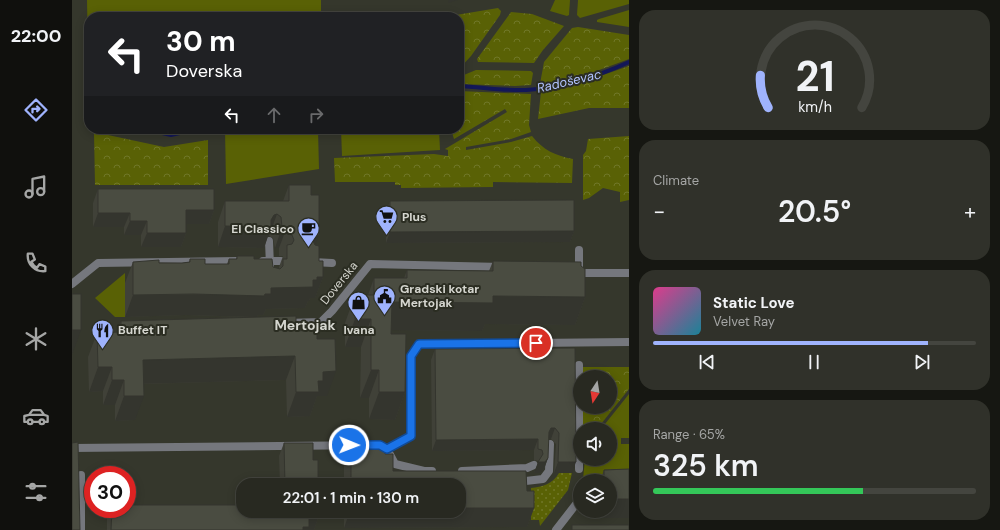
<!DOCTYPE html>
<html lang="en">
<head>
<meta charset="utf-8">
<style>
	body { margin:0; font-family:"DM Sans",sans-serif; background:#30312a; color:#f1f3f6; height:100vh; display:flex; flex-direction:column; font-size:15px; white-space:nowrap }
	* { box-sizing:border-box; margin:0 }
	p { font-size:13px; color:#a5a6a5 }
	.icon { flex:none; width:22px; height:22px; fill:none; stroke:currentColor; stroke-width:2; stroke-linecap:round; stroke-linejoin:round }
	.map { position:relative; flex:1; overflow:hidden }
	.panel { display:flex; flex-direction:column; gap:10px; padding:10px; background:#161712; width:371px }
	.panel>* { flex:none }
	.hud { position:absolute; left:12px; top:12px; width:380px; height:122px; border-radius:16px; box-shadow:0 2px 10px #0003,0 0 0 1px #44453f; background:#202124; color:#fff; overflow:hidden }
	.needle { width:26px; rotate:192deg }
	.buttons { position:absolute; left:501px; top:370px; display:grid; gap:8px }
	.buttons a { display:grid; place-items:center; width:44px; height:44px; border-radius:50%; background:#282921; box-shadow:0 2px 10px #0003,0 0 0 1px #44453f; font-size:20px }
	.speed { position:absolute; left:12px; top:466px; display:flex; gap:8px; font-size:20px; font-weight:700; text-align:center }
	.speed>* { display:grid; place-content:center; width:52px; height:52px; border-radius:50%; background:#282921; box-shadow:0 2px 10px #0003,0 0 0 1px #44453f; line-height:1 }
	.speed .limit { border:6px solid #d22; background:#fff; color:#111 }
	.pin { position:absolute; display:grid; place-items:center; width:34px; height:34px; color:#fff; margin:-17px; border:2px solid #fff; border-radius:50%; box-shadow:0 1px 4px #0007 }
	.me { position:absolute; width:44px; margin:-22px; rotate:91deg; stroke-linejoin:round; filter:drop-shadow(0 0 3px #0008) }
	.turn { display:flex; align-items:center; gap:14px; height:84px; padding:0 16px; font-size:18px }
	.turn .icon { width:52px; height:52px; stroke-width:2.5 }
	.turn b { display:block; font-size:28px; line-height:34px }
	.lanes { display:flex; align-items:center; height:38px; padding:0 16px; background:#0003; justify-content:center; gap:20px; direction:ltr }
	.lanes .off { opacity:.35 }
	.big { font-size:30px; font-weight:600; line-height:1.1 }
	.panel .tile { flex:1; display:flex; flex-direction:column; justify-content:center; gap:6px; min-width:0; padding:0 14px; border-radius:16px; background:#30312a }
	.panel .dial { align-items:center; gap:0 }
	.dial svg { height:104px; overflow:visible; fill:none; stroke:#44453f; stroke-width:7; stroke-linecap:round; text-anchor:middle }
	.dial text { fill:#f1f3f6; stroke:none }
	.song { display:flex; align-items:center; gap:12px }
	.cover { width:48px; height:48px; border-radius:6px; background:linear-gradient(135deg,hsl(330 70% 55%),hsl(190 70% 35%)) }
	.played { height:4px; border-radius:2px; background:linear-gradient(90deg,#9fb3fd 85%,#44453f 85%) }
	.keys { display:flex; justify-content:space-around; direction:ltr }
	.heat { display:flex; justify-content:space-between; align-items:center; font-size:22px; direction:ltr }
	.charge { height:6px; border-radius:3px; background:linear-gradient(90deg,#34c759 65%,#44453f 0) }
	.trip { position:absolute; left:164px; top:478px; width:230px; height:40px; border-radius:16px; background:#282921; box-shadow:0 2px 10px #0003,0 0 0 1px #44453f; font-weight:600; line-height:40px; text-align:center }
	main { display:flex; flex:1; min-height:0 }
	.tabs { display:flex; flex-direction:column; width:72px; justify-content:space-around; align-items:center; background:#10100d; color:#a5a6a5 }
	.tabs .icon { width:28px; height:28px }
	.tabs .selected { color:#9fb3fd }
	.tabs b { font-size:18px; color:#f1f3f6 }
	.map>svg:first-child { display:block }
	.grass { fill:#596105 }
	.park { fill:url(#park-crowns) }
	.garden { fill:url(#garden-dots) }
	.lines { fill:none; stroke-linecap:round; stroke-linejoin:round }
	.stream { stroke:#131758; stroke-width:4 }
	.lane { stroke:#75777d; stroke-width:8 }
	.street { stroke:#75777d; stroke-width:8 }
	.wall { fill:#404138 }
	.shaded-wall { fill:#34352e }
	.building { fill:#4a4c41; stroke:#34352e }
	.route-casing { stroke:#114b97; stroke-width:10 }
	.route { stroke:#1a73e8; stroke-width:7 }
	.labels { text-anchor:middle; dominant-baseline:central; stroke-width:4; stroke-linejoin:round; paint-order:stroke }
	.poi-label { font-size:12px; font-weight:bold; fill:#d5d6cf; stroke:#2b2d22; text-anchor:start }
	.street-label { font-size:12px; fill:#d5d6cf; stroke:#2b2d22 }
	.water-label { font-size:13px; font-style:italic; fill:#b1c2fe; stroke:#2b2d22 }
	.quarter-label { font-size:14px; font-weight:bold; fill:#d5d6cf; stroke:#2b2d22 }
</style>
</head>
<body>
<main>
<nav class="tabs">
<b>22:00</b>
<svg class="icon selected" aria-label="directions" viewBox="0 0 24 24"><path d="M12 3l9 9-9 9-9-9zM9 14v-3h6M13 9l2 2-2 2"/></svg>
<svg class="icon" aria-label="music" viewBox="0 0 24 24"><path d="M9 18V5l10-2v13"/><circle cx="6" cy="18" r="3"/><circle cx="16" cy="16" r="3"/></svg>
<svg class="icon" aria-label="phone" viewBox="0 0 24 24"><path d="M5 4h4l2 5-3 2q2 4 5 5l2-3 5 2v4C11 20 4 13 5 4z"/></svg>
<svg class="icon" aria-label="climate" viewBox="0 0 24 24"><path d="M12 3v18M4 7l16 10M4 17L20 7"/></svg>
<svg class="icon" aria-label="car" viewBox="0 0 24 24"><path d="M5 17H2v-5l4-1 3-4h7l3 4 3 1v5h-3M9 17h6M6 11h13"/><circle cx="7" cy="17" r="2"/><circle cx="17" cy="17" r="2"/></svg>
<svg class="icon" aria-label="filters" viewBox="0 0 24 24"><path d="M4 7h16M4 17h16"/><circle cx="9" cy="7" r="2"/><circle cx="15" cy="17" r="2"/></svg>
</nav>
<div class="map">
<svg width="557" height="530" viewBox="0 0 557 530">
	<defs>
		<pattern id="park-crowns" width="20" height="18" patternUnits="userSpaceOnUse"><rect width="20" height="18" fill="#596105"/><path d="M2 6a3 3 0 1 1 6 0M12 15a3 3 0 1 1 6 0" fill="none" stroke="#707728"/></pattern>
		<pattern id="garden-dots" width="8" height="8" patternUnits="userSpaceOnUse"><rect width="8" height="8" fill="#596105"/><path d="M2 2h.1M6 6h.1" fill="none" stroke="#707728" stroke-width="1.8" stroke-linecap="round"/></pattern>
	</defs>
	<rect width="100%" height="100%" fill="#35372c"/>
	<g class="grass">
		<polygon points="15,0 249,0 249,17 17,17 17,115"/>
		<polygon points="483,0 498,0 497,15 495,16 478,11"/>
		<polygon points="506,0 557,0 557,4 508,18 505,15"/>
		<polygon points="557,10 557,27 525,22 525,20 527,19"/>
		<polygon points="153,129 246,129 247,169 154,184"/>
		<polygon points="269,129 367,129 368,150 270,156"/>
		<polygon points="53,273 53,317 43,317 23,298"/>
		<polygon points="557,394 557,438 549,438 549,444 557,444 557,479 511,479 513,459 538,459 538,429 529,429"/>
	</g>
	<g class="park">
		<polygon points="426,8 429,11 428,15 399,56 387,69 387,17 372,17"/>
		<polygon points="439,12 460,14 492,26 471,50 462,63 406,62 405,59"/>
		<polygon points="506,27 557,35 557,59 511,76 468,84 472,62 500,28"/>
		<polygon points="557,66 557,108 517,108 466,119 469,92 494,88"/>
		<polygon points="404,70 459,71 461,73 459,85 443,86 387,84 387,77"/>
		<path d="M387,91l72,3 -2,31 2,7 -20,7 -45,8v3l45,-8 21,-6c11,14 24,20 41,23l-1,24 -79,-1v5l-92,1v-3h-6v-3h-60l-1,-24 100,-4 14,2v-6l-3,-1 62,-37 -2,-3 -51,30 -3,-10h8z"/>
		<polygon points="22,132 92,147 136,140 136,185 23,185"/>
		<polygon points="557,136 557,200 548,202 548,192 531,188 517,198 511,200 511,155 514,151 516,139"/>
		<polygon points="509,367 557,367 557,389 525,429 509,429 509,407 538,407 538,377 509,377"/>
	</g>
	<path class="garden" d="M487,473h13l-4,17 -28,36 -1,-6h-8v-32c11,-1 22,-4 28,-15z"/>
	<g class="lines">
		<g class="stream">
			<path d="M387,86c22,1 45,5 67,4 35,-2 72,-14 103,-28"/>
			<polyline points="73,129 99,135 125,129"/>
		</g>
		<g class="lane">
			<polyline points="197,241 198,266"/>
			<polyline points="191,261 209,261"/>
			<polyline points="241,262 260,263"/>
			<polyline points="0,284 26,263 166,261"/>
			<polyline points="390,471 455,468 462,465"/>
			<polyline points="445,482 471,479 477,471 478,444"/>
		</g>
		<g class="street">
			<polyline points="507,250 507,272"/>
			<polyline points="507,273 557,273"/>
			<polyline points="214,323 249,322 260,311 298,264 430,267"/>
			<polyline points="0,448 308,445 315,449 323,464 352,471 360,471"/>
			<polyline points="315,449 339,436 339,356 347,344 557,342"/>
			<polyline points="507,469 507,365"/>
			<polyline points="9,475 9,530"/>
			<polyline points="484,530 508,499"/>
		</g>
	</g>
	<g class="wall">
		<polygon points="217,185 239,195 243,245 251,277 243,298 238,298 237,301 236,301 233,308 194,309 191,315 186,315 185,317 245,339 255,396 245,396 238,416 215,417 214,380 71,384 63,420 43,421 43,405 31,405 31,391 17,392 16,357 25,333 45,332 49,321 174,317 114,315 53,317 53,283 61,262 110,263 117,262 118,259 133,264 155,264 157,259 164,259 165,256 182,259 201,267 207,268 207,267 211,256 207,256 207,248 203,248 201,238 197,236 196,236 192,248 146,247 146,222 153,201 211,201"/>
		<polygon points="26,189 142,210 137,224 114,224 114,233 109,247 69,247 69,235 52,235 52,227 21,227 21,203"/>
		<polygon points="318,201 502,231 498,242 314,243 314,212"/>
		<polygon points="421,261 509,266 513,297 503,325 413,324 410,331 319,330 319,334 333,392 323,420 297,419 297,398 288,398 289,347 273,347 273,323 283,295 296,295 302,278 332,278 335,270 417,271"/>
		<polygon points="503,348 500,473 482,473 484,444 479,439 476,439 476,458 472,469 469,473 462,473 466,463 466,461 462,460 462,450 360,451 359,360 363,349"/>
		<polygon points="212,443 241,460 246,485 208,485 207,456"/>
		<polygon points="279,444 306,444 306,449 314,449 313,454 321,454 321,471 454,471 455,491 462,491 462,508 455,527 272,528 272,511 387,511 387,485 272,485 272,464"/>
		<polygon points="557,469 557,518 525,518 525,511 538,511 538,481 528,481 532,470"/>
		<polygon points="38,509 55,509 246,518 242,530 35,530 35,518"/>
	</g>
	<g class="shaded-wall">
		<polygon points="377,0 386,0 376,3"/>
		<polygon points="114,210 142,210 137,224 109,224"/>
		<polygon points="26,213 58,213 52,227 21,227"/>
		<polygon points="205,214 197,236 196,236 192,248 146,247 153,226 199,220 202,215"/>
		<polygon points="58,221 75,221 69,235 52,235"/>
		<polygon points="210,227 215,227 207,248 203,248"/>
		<polygon points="502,231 498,242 314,243 318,232"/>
		<polygon points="75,233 114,233 109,247 69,247"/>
		<polygon points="247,235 239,257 235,259 242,238"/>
		<polygon points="245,277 251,277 243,298 238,298 237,301 236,301 233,308 194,309 191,315 186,315 185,317 114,315 53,317 61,295 193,294 199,288 241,280"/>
		<polygon points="421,296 513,297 503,325 413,324 410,331 310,330 320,302"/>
		<polygon points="283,319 299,319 289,347 273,347"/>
		<polygon points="0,330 9,330 0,355"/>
		<polygon points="223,356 214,380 62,384 71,360"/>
		<polygon points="26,367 40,367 31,391 17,392"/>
		<polygon points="299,370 307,370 297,398 288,398"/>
		<polygon points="264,371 255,396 245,396 238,416 215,417 224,392 246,381 251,372"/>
		<polygon points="40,380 52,380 43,405 31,405"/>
		<polygon points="307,392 333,392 323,420 297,419"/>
		<polygon points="52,396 72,396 63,420 43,421"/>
		<polygon points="479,428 483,428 479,439 475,439 477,432"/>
		<polygon points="466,439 462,450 360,451 364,440"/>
		<polygon points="476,458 472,469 469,473 462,473 466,462"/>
		<polygon points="486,462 504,462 500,473 482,473"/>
		<polygon points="538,499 557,499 557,518 525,518 528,511 538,511"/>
		<polygon points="387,508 462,508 455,527 272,528 278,511 387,511"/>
		<polygon points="237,518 246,518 242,530 230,530 231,527"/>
	</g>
	<g class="building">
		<polygon points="217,185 239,185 239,195 247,195 247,235 242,238 241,241 243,245 247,246 247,261 251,261 251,277 245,277 245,280 241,280 241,287 199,288 199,294 193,294 192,296 121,294 61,295 61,262 87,260 87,263 110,263 118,262 118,259 133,259 133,264 157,264 157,259 165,259 165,256 182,256 182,259 200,259 201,267 208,269 211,266 211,259 215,259 215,245 220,244 222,240 220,235 215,234 215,227 210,227 209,217 205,214 202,215 199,220 199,227 153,226 153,201 217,201"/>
		<polygon points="26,189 142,189 142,210 114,210 114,233 75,233 75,221 58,221 58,213 26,213"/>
		<polygon points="502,200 502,231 318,232 318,201"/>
		<polygon points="421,261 509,262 509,266 513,269 513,297 421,296 421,303 320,302 319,334 334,334 333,392 307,392 307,370 299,370 299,319 283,319 283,295 302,295 302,278 335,278 335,270 421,271"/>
		<rect x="0" y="294" width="9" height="36"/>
		<polygon points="224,316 224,331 245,330 245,339 263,339 264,371 251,372 251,381 246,381 247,392 224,392 223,356 71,360 72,396 52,396 52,380 40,380 40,367 26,367 25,333 49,332 49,321"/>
		<polygon points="503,348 504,462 486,462 487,433 483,428 479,428 477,432 476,458 473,462 466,462 471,454 470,450 466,449 466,439 364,440 363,349"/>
		<polygon points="6,442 8,530 0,530 0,443"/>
		<polygon points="212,443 241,443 241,460 246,460 246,485 213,485"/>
		<polygon points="279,444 306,444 306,449 314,449 313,454 321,454 321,471 454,471 455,491 462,491 462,508 387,508 387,485 279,485"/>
		<polygon points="557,469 557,499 538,499 538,481 532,481 532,470"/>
		<polygon points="55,505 171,505 171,511 246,511 246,518 237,518 237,527 231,527 231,530 39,530 40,509 55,509"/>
		<rect x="500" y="525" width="57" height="5"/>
	</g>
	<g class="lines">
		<defs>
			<polyline id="route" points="277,445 308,445 315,449 339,436 339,356 347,344 464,343"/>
		</defs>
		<use href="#route" class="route-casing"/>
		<use href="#route" class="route"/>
	</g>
	<defs>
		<symbol id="supermarket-pin" viewBox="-11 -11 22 30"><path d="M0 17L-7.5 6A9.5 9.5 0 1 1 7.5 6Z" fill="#9fb3fd" stroke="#2b2d22"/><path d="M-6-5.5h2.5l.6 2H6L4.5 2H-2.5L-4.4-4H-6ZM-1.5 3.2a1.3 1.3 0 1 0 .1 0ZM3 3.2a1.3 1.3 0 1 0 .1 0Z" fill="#111"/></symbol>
		<symbol id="cafe-pin" viewBox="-11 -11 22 30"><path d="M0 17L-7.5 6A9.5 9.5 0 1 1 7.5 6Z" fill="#9fb3fd" stroke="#2b2d22"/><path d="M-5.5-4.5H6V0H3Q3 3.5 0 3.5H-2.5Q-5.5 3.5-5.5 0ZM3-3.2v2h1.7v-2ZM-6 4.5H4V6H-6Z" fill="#111"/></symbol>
		<symbol id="civic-pin" viewBox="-11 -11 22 30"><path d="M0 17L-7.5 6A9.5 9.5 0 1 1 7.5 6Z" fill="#9fb3fd" stroke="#2b2d22"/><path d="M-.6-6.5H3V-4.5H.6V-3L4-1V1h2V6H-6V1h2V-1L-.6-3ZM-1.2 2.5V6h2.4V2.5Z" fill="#111"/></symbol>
		<symbol id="shop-pin" viewBox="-11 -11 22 30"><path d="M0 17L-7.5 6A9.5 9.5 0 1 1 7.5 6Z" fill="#9fb3fd" stroke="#2b2d22"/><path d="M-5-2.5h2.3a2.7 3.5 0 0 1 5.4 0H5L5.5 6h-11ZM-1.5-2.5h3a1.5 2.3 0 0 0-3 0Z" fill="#111"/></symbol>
		<symbol id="restaurant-pin" viewBox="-11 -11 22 30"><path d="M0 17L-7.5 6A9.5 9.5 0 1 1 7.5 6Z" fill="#9fb3fd" stroke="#2b2d22"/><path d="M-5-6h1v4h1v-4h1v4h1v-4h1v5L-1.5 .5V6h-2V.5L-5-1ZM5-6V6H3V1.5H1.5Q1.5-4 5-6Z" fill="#111"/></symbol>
	</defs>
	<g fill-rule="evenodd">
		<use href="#supermarket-pin" x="302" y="204" width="25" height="34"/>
		<use href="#cafe-pin" x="224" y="216" width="25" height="34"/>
		<use href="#civic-pin" x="300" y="284" width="25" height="34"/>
		<use href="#shop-pin" x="274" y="290" width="25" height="34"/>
		<use href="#restaurant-pin" x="18" y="318" width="25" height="34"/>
	</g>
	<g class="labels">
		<g class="poi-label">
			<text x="330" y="217">Plus</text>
			<text x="222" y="229" text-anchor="end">El Classico</text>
			<text x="328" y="289">Gradski kotar<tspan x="328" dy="14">Mertojak</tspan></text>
			<text x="46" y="330">Buffet IT</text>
			<text x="287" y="330" text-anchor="middle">Ivana</text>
		</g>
		<g class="street-label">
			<text transform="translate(267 283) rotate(-51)">Doverska</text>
		</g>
		<g class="water-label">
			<text transform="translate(497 81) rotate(-13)">Radoševac</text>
		</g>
		<g class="quarter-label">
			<text x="233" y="325">Mertojak</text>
		</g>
	</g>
</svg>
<div class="buttons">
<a><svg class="needle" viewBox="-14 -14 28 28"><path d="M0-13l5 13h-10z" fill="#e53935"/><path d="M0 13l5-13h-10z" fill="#a5a6a5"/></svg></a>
<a><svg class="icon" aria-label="sound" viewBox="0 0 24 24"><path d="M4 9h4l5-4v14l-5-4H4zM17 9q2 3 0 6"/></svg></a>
<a><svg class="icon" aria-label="layers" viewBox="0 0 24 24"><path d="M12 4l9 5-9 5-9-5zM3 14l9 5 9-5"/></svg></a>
</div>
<div class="speed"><div class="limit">30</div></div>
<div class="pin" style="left:464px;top:343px;background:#d93025"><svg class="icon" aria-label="arrive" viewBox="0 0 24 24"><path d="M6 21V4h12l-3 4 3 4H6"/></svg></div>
<svg class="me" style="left:277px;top:445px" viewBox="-20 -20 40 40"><circle r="17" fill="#1a73e8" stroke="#fff" stroke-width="3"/><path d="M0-11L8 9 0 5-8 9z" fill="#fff"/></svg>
<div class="trip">22:01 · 1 min · 130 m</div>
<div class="hud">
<div class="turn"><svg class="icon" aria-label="left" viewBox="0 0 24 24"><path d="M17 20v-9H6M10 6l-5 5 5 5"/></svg><div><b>30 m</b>Doverska</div></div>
<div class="lanes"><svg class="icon" aria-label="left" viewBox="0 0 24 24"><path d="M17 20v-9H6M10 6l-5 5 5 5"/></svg><svg class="icon off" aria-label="ahead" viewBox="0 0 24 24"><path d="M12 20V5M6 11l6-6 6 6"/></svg><svg class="icon off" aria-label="right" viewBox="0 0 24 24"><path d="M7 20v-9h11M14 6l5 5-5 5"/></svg></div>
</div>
</div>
<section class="panel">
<div class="tile dial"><svg viewBox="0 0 100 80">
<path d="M14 69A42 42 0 1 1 86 69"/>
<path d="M14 69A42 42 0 0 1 8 44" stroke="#9fb3fd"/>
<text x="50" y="56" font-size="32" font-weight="700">21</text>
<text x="50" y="72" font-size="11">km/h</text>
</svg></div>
<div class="tile"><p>Climate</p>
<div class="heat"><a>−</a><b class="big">20.5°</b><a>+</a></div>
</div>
<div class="tile">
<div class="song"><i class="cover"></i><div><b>Static Love</b><p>Velvet Ray</p></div></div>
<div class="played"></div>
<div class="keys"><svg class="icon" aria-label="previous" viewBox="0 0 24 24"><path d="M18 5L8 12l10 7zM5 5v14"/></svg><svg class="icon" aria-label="pause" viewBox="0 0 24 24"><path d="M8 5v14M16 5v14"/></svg><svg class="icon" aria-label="next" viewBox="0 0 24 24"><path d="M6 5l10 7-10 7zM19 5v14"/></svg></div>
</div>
<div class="tile"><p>Range · 65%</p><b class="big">325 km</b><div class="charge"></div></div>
</section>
</main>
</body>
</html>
